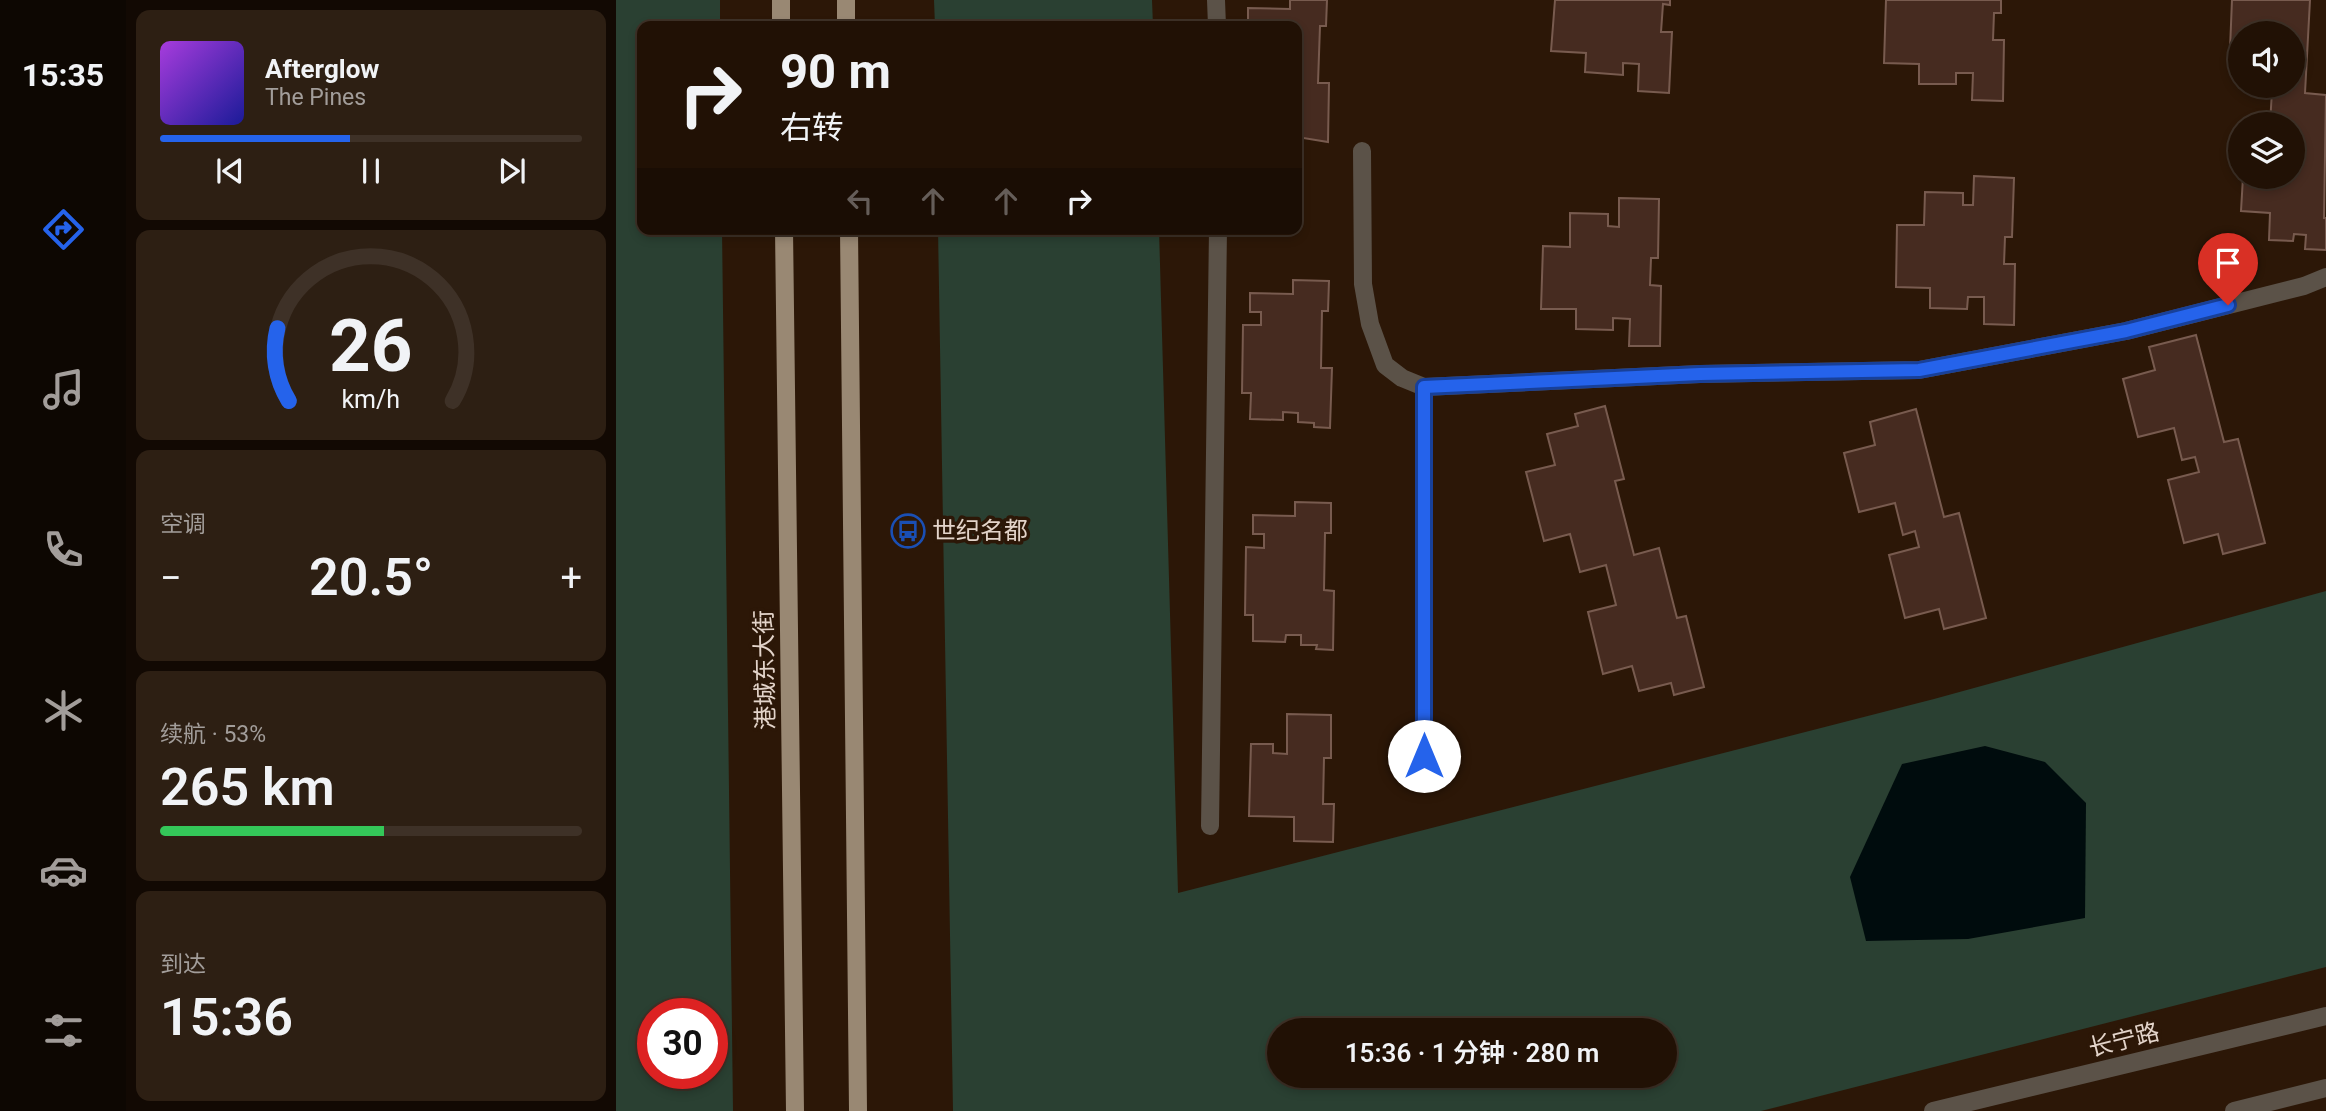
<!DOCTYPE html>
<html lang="zh">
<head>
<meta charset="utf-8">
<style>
	body { margin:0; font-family:Roboto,"Noto Sans SC",sans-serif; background:#2d1f13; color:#f1f3f6; height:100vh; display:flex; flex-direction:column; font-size:26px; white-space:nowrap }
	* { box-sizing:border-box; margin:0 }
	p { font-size:23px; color:#a29d9a }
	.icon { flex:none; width:38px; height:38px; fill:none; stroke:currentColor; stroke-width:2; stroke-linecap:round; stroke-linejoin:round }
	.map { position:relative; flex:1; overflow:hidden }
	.details { display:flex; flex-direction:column; gap:10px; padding:10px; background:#120903; width:490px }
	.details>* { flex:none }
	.hud { position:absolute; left:21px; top:21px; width:665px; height:214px; border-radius:14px; box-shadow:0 4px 10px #0003,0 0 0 2px #3e3127; background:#211105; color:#f1f3f6; overflow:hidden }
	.buttons { position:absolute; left:1612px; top:21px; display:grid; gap:14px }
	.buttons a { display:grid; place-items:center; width:77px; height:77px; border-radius:50%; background:#211105; box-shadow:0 4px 10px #0003,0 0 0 2px #3e3127; font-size:35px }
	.speed { position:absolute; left:21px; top:998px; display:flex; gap:14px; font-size:35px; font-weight:700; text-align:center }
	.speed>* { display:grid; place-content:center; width:91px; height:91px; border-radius:50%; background:#211105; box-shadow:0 4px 10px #0003,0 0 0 2px #3e3127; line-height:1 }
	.speed .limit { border:10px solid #d22; background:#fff; color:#111 }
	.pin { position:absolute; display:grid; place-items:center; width:60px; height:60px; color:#fff; margin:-72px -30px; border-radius:50% 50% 50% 0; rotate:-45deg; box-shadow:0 0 7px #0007 }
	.pin .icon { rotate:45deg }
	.me { position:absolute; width:77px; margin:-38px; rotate:0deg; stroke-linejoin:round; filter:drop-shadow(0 0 5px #0008) }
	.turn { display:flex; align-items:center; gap:24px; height:147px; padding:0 28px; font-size:32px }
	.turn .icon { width:91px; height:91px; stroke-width:2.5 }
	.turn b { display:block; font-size:49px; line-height:60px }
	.lanes { display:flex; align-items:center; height:66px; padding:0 28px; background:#0003; justify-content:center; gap:35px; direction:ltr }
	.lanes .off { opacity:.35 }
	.big { font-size:52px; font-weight:600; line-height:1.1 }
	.details .tile { flex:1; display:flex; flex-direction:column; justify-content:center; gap:10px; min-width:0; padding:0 24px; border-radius:14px; background:#2d1f13 }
	.details .dial { align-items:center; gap:0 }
	.dial svg { height:182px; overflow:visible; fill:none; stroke:#3e3127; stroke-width:7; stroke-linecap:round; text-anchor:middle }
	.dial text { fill:#f1f3f6; stroke:none }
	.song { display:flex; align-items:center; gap:21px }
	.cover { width:84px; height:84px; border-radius:10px; background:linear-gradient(135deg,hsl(280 70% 55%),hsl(240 70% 35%)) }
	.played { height:7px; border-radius:4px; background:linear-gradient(90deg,#2563eb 45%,#3e3127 45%) }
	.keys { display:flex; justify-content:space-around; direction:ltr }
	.heat { display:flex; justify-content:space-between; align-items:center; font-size:38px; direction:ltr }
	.charge { height:10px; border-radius:5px; background:linear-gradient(90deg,#34c759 53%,#3e3127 0) }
	.trip { position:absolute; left:651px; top:1018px; width:410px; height:70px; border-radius:35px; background:#211105; box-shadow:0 4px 10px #0003,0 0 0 2px #3e3127; font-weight:600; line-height:70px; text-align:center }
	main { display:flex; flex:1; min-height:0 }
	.menu { display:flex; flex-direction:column; width:126px; justify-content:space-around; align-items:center; background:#0d0702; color:#a29d9a }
	.menu .icon { width:49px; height:49px }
	.menu .active { color:#2563eb }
	.menu b { font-size:32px; color:#f1f3f6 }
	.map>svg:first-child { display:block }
	.green { fill:#2a4032; fill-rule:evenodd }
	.water { fill:#000c0d }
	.building { fill:#462b20; stroke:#785b4f; stroke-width:2 }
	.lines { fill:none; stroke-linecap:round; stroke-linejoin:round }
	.minor { stroke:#5b5248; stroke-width:18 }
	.major { stroke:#998873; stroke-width:18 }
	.route-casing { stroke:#184099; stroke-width:18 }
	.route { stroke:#2563eb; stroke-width:12 }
	.labels { text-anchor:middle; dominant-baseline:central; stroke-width:7; stroke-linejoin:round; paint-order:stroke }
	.poi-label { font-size:24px; fill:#e3d4ca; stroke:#2c1707; text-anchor:start }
	.street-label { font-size:24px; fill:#e3d4ca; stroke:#2c1707 }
</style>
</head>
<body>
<main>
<nav class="menu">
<b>15:35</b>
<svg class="icon active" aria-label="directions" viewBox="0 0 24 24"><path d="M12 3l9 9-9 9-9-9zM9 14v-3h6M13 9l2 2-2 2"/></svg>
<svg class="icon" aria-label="music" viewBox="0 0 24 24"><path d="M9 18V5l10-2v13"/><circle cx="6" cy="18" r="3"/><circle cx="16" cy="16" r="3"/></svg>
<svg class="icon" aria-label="phone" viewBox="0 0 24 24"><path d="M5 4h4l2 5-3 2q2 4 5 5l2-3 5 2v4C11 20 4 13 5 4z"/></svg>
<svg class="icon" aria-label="climate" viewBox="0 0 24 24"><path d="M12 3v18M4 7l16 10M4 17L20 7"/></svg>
<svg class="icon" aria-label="car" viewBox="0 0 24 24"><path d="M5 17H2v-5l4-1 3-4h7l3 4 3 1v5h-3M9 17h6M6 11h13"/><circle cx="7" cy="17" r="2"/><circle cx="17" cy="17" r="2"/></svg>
<svg class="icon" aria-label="filters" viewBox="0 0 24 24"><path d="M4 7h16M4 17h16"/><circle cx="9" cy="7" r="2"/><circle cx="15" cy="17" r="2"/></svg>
</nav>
<section class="details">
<div class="tile">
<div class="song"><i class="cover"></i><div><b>Afterglow</b><p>The Pines</p></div></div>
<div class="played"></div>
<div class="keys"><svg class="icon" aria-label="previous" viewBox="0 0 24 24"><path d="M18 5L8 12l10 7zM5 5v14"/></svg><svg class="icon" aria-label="pause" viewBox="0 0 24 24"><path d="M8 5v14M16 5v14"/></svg><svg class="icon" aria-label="next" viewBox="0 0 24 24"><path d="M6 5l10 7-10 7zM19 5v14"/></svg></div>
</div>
<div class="tile dial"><svg viewBox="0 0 100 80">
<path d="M14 69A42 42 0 1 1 86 69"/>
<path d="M14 69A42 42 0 0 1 9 37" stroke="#2563eb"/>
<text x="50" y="56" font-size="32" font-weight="700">26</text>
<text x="50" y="72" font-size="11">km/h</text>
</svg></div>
<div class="tile"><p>空调</p>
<div class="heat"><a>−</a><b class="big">20.5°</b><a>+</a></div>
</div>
<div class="tile"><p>续航 · 53%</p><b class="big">265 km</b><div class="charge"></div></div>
<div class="tile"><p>到达</p><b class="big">15:36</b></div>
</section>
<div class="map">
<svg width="1710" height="1111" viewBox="0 0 1710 1111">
	<rect width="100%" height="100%" fill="#2c1707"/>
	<g class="green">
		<path d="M0,0h104v26h-78v203h80l11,882h-117zM37,1013h59v60h-59z"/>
		<polygon points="318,0 536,0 537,26 319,26"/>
		<path d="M322,229h221l19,664 756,-194 392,-108v376l-565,144h-808zM663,1031h385v45h-385z"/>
	</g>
	<polygon class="water" points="1369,746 1429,762 1470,803 1469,918 1352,939 1250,941 1234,877 1286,764"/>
	<g class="building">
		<polygon points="674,0 711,0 710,26 704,26 702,83 713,83 712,142 681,137 681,26 632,26 632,8 674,9"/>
		<polygon points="939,0 1054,0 1054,5 1047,4 1045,32 1056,32 1053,93 1022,91 1023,64 1007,63 1007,75 969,72 970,53 935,51"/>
		<polygon points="1270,0 1385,0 1385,13 1378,13 1377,40 1388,40 1387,101 1356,100 1357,73 1340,73 1340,84 1303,84 1303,64 1268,63"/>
		<polygon points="1616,0 1694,0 1689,93 1710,95 1708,218 1710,218 1710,250 1689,249 1690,235 1678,234 1677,241 1653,240 1654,213 1625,211 1627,177 1676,177 1676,124 1654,124 1656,91 1643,90 1643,86 1676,86 1676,33 1624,33 1624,50 1614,49"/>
		<polygon points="1358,176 1398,178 1396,237 1389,237 1388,264 1399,264 1398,325 1368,324 1368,297 1352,297 1351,309 1314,308 1314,288 1280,287 1281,225 1308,225 1309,192 1347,193 1347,205 1357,205"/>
		<polygon points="1003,198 1043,199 1042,258 1035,258 1034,285 1045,286 1044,346 1013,346 1014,319 997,318 997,330 960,329 960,309 925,309 927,246 954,247 954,213 992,214 992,226 1003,227"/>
		<polygon points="677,280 713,281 712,311 706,311 705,368 716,368 714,428 698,427 698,423 682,422 682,413 667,412 667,420 634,419 635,393 626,393 627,325 645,325 645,312 634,312 634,293 677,294"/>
		<polygon points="1580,335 1608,442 1622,439 1649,543 1607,554 1602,534 1568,543 1552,480 1583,472 1579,457 1566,460 1558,428 1522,437 1507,379 1539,370 1533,347"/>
		<polygon points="989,406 1008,479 999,481 1018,555 1043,548 1061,618 1070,616 1088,687 1058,695 1055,683 1023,691 1016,666 987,674 972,612 1000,605 990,565 964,572 954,534 928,541 910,472 939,465 931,434 962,426 959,414"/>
		<polygon points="1300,409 1328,517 1343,513 1370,618 1328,629 1323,609 1289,618 1273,555 1303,547 1299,531 1287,535 1279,503 1243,512 1228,453 1259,445 1254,422"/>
		<polygon points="679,502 715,503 715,533 709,533 708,590 718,591 717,650 700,649 701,645 685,645 685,635 670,635 669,642 637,641 637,615 629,615 630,547 648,548 648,534 637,534 637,515 679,516"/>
		<polygon points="671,714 715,715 715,758 708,758 707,804 718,804 717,842 678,841 678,817 633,816 635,744 657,744 657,753 671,754"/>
	</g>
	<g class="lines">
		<g class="minor">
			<polyline points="600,0 601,26"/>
			<polyline points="746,151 747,284 754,324 769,365 786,378 808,387 808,756"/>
			<polyline points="808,387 1084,374 1303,370 1510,331 1688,286 1710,277"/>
			<polyline points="594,826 602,229"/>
			<polyline points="1317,1111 1710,1016"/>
			<polyline points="1618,1111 1710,1088"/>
		</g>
		<g class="major">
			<polyline points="165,0 165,26"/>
			<polyline points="230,0 230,26"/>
			<polyline points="168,229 179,1111"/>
			<polyline points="233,229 242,1111"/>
		</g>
	</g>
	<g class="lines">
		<defs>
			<polyline id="route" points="808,756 808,387 1084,374 1303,370 1510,331 1612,305"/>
		</defs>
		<use href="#route" class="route-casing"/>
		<use href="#route" class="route"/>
	</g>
	<defs>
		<symbol id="bus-ring" viewBox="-11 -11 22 22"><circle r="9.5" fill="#2c1707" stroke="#1a4fb4" stroke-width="1.5"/><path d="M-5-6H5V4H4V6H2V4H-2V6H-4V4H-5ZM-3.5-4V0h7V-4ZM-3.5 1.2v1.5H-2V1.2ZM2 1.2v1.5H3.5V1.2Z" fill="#1a4fb4"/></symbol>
	</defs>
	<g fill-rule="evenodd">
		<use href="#bus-ring" x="273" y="512" width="38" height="38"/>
	</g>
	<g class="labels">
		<g class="poi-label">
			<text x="316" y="531">世纪名都</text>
		</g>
		<g class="street-label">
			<text transform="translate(149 670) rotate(-91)">港城东大街</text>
			<text transform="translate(1508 1040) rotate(-14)">长宁路</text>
		</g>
	</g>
</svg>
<div class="buttons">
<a><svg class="icon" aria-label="sound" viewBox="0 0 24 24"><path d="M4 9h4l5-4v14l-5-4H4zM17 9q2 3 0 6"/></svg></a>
<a><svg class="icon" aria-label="layers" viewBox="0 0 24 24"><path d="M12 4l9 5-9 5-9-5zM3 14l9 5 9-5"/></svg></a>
</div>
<div class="speed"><div class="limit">30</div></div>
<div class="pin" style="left:1612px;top:305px;background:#d93025"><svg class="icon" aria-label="arrive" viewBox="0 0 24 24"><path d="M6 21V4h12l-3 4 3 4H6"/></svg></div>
<svg class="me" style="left:808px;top:756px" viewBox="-20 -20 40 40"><circle r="19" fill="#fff"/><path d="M0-13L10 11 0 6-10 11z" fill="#2563eb"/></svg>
<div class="trip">15:36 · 1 分钟 · 280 m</div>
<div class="hud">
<div class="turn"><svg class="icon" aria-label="right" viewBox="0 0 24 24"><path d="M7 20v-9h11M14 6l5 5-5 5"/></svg><div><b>90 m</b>右转</div></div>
<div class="lanes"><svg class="icon off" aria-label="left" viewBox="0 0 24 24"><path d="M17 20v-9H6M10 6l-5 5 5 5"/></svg><svg class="icon off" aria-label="ahead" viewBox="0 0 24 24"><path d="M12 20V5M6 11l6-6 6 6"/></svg><svg class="icon off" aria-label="ahead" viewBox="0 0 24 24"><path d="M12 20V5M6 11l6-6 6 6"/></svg><svg class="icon" aria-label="right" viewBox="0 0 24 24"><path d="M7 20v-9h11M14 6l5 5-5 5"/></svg></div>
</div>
</div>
</main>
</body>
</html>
